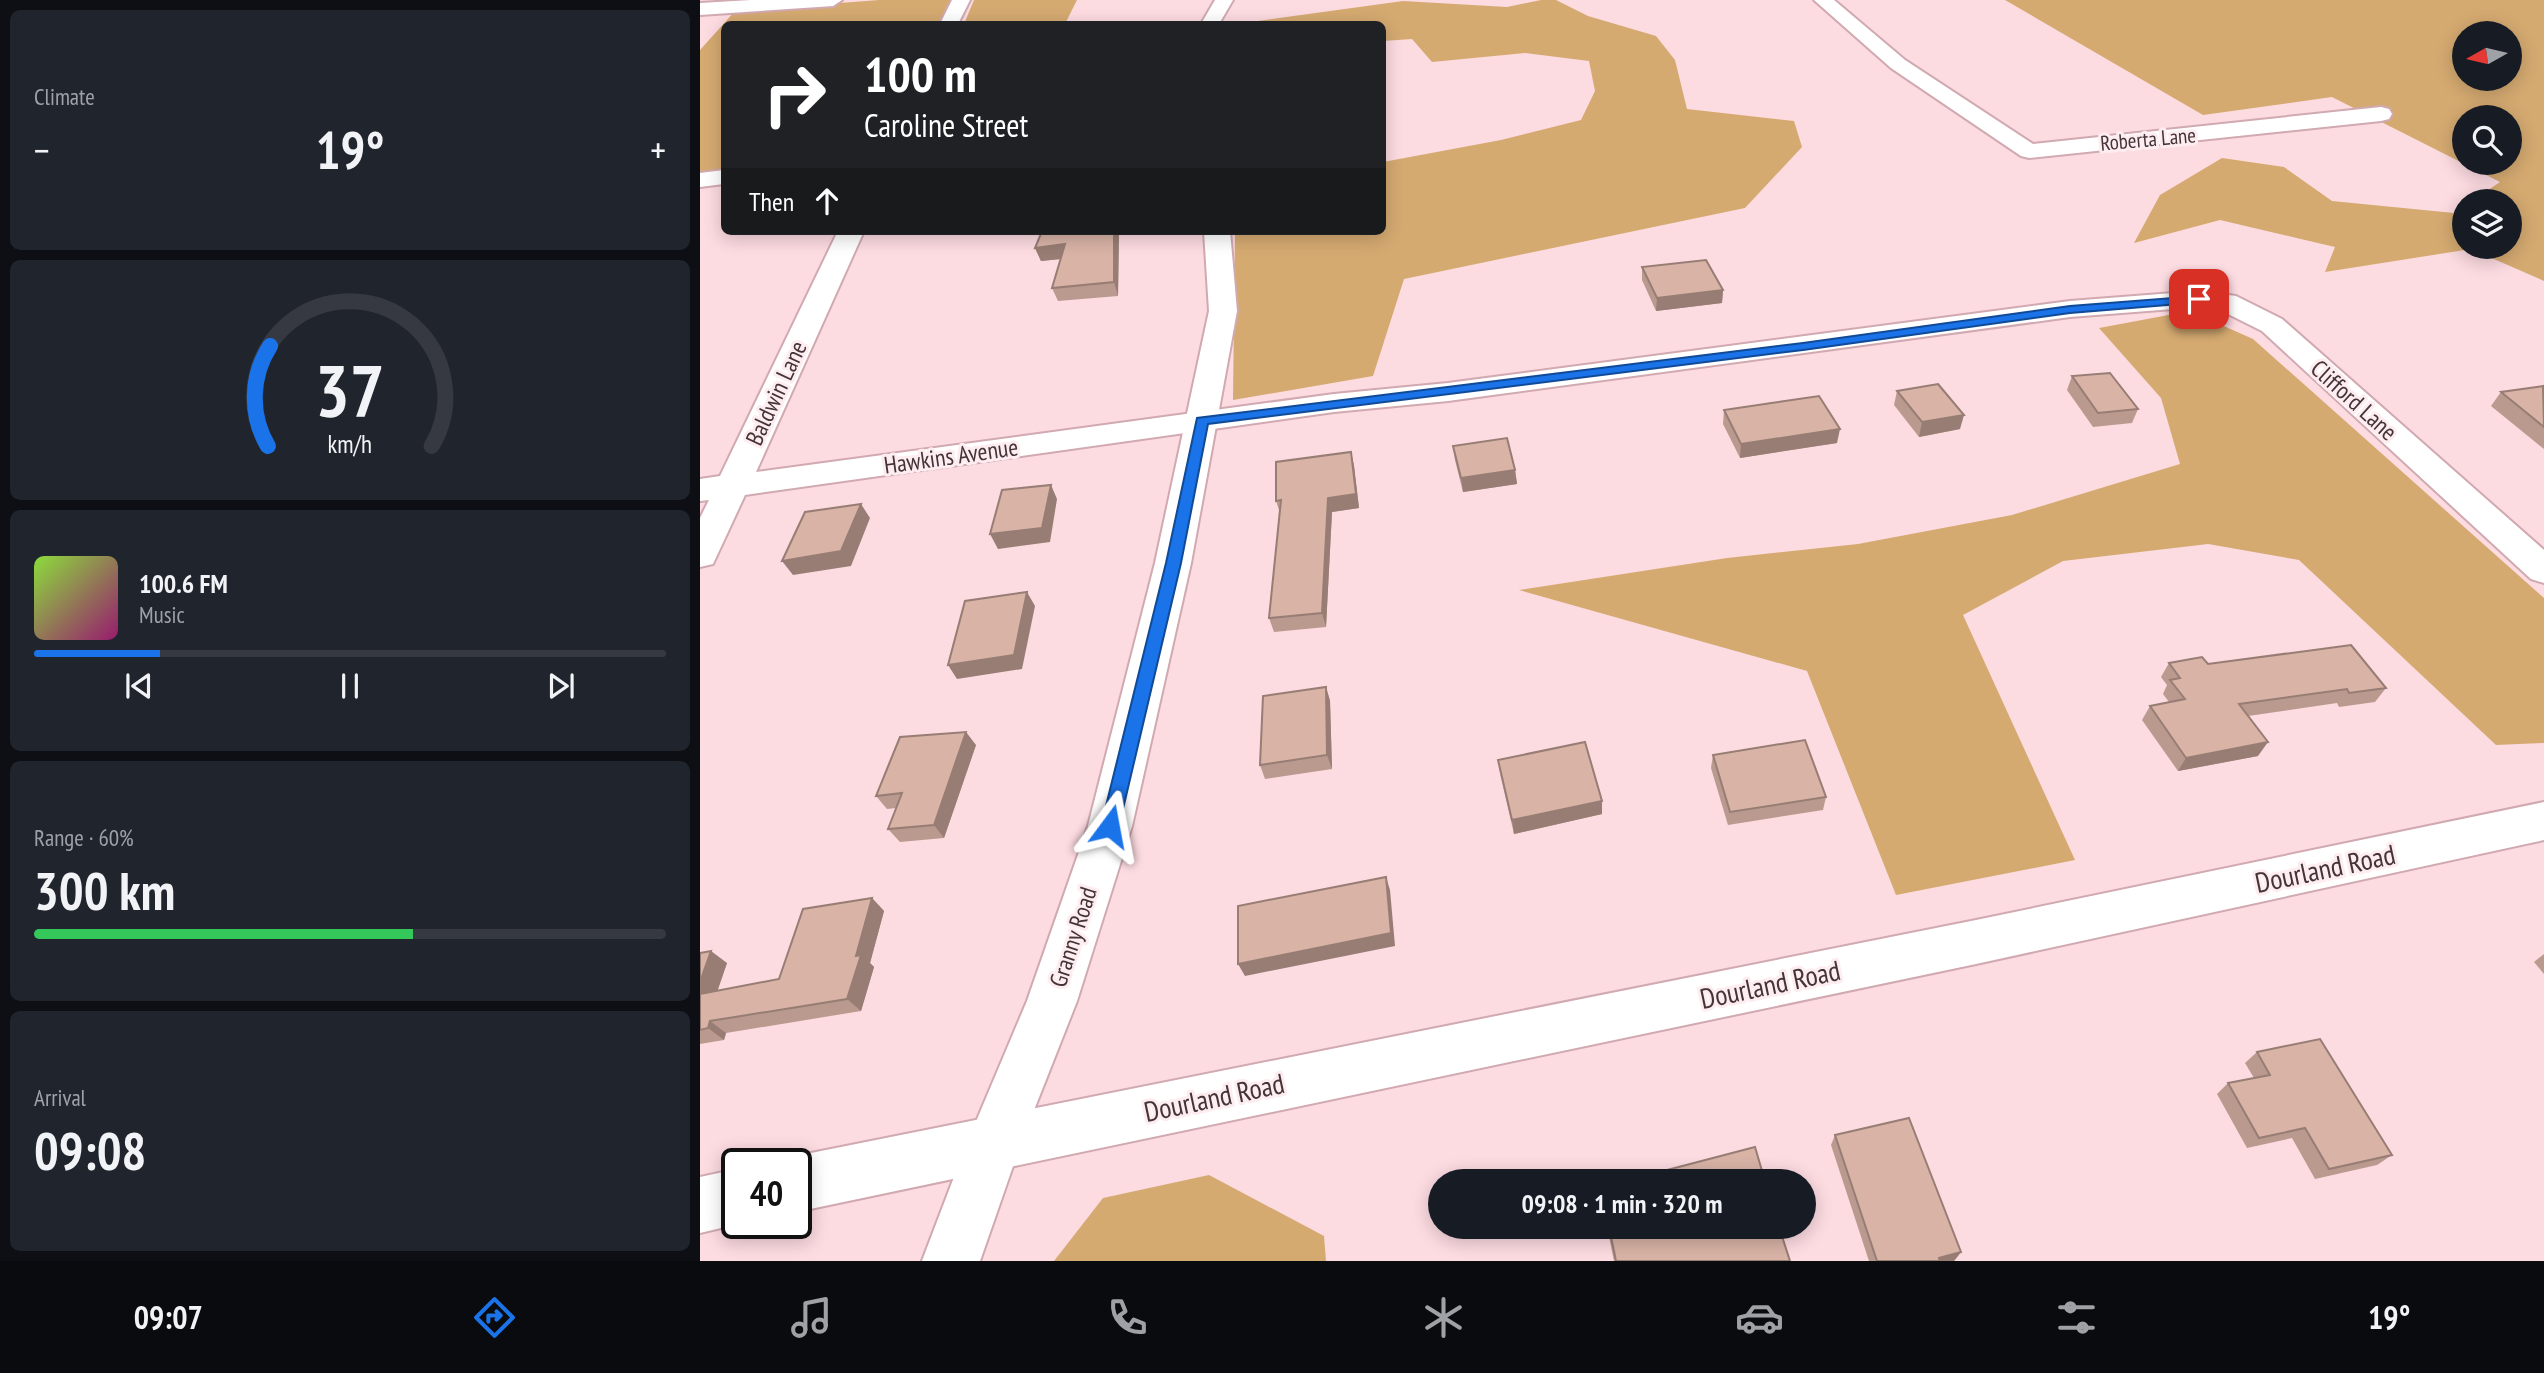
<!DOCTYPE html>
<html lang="en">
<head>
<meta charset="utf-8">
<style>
	body { margin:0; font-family:"PT Sans Narrow",sans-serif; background:#20242c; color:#f1f3f6; height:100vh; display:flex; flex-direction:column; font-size:26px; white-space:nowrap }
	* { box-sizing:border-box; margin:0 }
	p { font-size:23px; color:#9ea1a6 }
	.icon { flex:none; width:38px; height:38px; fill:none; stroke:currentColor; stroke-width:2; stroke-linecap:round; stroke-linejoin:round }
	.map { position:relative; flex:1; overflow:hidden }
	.details { display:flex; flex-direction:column; gap:10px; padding:10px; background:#0d0f14; width:700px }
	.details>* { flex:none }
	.guide { position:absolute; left:21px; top:21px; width:665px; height:214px; border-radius:10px; box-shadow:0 4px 18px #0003; background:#202124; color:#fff; overflow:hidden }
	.needle { width:46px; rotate:262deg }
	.controls { position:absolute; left:1752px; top:21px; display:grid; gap:14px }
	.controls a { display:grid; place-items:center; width:70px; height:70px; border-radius:50%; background:#171b24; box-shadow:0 4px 18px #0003; font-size:35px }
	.speed { position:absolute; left:21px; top:1148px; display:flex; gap:14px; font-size:35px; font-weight:700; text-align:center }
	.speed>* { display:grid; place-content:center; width:91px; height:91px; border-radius:50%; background:#171b24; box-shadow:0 4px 18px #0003; line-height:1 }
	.speed .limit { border:4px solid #111; border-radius:10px; background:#fff; color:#111 }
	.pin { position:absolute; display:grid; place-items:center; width:60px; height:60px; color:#fff; margin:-30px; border-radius:14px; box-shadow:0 4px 10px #0006 }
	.me { position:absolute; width:77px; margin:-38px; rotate:13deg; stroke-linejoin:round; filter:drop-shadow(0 0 5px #0008) }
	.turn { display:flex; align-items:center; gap:24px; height:147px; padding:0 28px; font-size:32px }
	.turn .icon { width:91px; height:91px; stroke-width:2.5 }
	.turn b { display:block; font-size:49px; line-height:60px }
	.then { display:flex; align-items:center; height:66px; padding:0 28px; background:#0003; gap:14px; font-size:26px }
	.big { font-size:52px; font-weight:800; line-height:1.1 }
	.details .widget { flex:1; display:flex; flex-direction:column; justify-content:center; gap:10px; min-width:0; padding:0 24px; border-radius:10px; background:#20242c }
	.details .dial { align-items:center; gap:0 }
	.dial svg { height:182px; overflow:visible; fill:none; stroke:#363941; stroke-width:7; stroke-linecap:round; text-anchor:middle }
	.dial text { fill:#f1f3f6; stroke:none }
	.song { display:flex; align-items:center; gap:21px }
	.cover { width:84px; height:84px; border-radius:10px; background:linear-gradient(135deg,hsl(90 70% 55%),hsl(320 70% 35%)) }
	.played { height:7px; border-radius:4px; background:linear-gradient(90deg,#1a73e8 20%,#363941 20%) }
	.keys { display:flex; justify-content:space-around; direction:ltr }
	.heat { display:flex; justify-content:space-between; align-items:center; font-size:38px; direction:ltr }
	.charge { height:10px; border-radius:5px; background:linear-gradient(90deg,#34c759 60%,#363941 0) }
	.trip { position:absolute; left:728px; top:1169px; width:388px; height:70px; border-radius:35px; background:#171b24; box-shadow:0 4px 18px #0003; font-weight:800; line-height:70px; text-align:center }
	.tab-bar { display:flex; height:112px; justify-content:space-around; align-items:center; background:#090b0e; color:#9ea1a6 }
	.tab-bar .icon { width:49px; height:49px }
	.tab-bar .active { color:#1a73e8 }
	.tab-bar b { font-size:32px; color:#f1f3f6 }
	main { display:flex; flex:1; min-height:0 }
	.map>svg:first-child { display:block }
	.green { fill:#d5aa71; fill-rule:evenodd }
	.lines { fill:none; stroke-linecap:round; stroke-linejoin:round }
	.minor-casing { stroke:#d1a9b1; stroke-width:4 }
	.tertiary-casing { stroke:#d1a9b1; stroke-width:4 }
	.minor { fill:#fff; fill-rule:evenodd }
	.tertiary { fill:#fff; fill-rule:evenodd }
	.wall { fill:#ba9a8f }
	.shaded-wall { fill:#977d74 }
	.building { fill:#d8b3a6; stroke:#977d74; stroke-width:2 }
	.route { fill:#1a73e8; stroke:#114b97; stroke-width:2 }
	.labels { text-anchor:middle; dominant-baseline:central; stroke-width:6; stroke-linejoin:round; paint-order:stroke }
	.far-street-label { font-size:21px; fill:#443437; stroke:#feedf0 }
	.street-label { font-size:24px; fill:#443437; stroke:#feedf0 }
	.near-street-label { font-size:28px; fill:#443437; stroke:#feedf0 }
</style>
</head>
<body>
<main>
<section class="details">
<div class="widget"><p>Climate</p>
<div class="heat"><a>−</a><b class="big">19°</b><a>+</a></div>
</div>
<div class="widget dial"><svg viewBox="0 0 100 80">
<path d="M14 69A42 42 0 1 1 86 69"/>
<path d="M14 69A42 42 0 0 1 15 25" stroke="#1a73e8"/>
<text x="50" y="56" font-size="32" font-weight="700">37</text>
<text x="50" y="72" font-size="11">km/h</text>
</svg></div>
<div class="widget">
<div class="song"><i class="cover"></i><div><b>100.6 FM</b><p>Music</p></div></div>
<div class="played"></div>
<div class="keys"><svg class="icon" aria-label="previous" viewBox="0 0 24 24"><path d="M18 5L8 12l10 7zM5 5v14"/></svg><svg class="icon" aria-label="pause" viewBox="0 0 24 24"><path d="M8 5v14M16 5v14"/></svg><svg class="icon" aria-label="next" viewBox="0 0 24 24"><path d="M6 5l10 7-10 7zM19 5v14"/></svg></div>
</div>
<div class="widget"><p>Range · 60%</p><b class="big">300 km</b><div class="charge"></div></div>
<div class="widget"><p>Arrival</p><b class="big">09:08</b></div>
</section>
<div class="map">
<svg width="1844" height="1261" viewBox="0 0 1844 1261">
	<rect width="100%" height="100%" fill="#fcdbe1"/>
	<g class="green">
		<polygon points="179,0 252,0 239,24 24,24 24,172 0,175 0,50 35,11"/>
		<polygon points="274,0 377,0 365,24 264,24"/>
		<polygon points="841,0 856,0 888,16 956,36 975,60 987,109 1094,121 1102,147 1045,208 704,279 673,376 533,400 535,231 682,231 683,162 801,140 881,120 895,91 889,61 825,53 732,62 712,39 683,41 682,24 536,24 703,1 807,7"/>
		<path d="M1305,0h539v281l-73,-32 -146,23 10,-25 -115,-27 -86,23 26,-48 62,-37 62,9 48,34 122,12 10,-7v41h46v-46h-38l28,-19 -168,-85 -129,18zM1764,33h46v46h-46zM1764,117h46v46h-46z"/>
		<polygon points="1490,311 1553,339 1844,598 1844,743 1796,745 1599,560 1508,544 1363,561 1263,615 1375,860 1196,895 1107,671 819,590 1027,558 1158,544 1312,515 1480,464 1461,398 1399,328"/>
		<polygon points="509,1175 624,1236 626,1261 354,1261 403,1198"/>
	</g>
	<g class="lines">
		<defs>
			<g id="minor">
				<polygon points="51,0 142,0 133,6 0,15 0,3"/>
				<polygon points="252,0 270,0 258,24 240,24"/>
				<polygon points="1114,0 1134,0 1205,60 1333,144 1681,107 1689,109 1692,114 1689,119 1681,121 1329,158 1321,156 1191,68"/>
				<polygon points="24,170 24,184 0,187 0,173"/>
				<polygon points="138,231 164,231 56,472 634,394 748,383 1370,301 1499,291 1536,296 1582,319 1844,550 1844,583 1831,579 1562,331 1520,310 1499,307 1370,317 748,401 634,412 45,495 13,564 0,567 0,518 9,500 0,501 0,479 20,476"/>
				<polygon points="1844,802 1844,840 1276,964 96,1212 96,1164 77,1164 96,1156 1276,920"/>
				<polygon points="37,1169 37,1223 42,1223 0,1233 0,1177"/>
			</g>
			<g id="tertiary">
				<polygon points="515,0 533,0 519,24 501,24"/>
				<polygon points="504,231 530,231 537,311 491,563 432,826 377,1001 321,1143 280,1261 222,1261 267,1143 327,1001 388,826 455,563 509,311"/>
			</g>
		</defs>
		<use href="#minor" class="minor-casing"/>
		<use href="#tertiary" class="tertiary-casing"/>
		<use href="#minor" class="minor"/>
		<use href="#tertiary" class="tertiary"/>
	</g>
	<g class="wall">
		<polygon points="419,231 418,296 358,301 352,288 361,259 341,261 335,248"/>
		<polygon points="942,267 1023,290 1022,303 956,311 942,280"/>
		<polygon points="1372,376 1438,409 1432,423 1393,427 1367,390"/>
		<polygon points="1844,387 1844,449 1791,406 1801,392"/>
		<polygon points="1197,391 1260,429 1219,437 1194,405"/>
		<polygon points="1024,410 1137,443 1040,458 1023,424"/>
		<polygon points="753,446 815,470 817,484 763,492 755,460"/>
		<polygon points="651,452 654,466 659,508 632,512 626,627 574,632 569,618 580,513 576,501"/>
		<polygon points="1469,663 1508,664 1686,688 1675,702 1639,707 1637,703 1548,716 1558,756 1478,771 1442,720 1450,706 1469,702 1463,694 1467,685 1461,677"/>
		<polygon points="626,687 630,701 632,769 565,779 560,765"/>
		<polygon points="276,745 244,838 200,842 188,829 196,808 187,809 176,796"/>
		<polygon points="1013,755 1126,797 1123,810 1028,825 1011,768"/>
		<polygon points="798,760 902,801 902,814 814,834 800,773"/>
		<polygon points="172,898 184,911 170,963 174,967 161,1011 26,1033 24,1040 0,1044 0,953 27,963 17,991 79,979"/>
		<polygon points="1844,954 1844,974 1834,962"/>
		<polygon points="1557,1052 1692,1155 1677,1165 1615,1179 1592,1138 1547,1148 1517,1094 1528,1083 1554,1078 1545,1063"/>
		<polygon points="1135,1135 1261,1252 1254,1261 1169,1261 1131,1145"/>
		<polygon points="907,1227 1079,1227 1090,1261 914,1261"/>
	</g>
	<g class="shaded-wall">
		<polygon points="414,231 419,231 418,296 414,282"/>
		<polygon points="365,244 370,258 341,261 335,248"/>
		<polygon points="1023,290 1022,303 956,311 957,298"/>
		<polygon points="1264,415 1260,429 1219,437 1222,422"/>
		<polygon points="1140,429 1137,443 1040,458 1041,444"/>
		<polygon points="651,452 654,466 659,508 632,512 626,627 622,613 628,498"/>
		<polygon points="815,470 817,484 763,492 761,478"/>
		<polygon points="351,485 357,499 350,542 298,549 290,534"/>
		<polygon points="161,504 170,518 151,566 93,575 82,561"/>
		<polygon points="327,592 335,606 322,669 257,679 248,665"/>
		<polygon points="626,687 630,701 632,769 627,755"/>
		<polygon points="266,732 276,745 244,838 234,825"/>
		<polygon points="1568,742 1558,756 1478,771 1486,758"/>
		<polygon points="902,801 902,814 814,834 812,820"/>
		<polygon points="686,877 690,890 695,946 545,976 538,964"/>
		<polygon points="172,898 184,911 170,963 174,967 161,1011 147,999 156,956"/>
		<polygon points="11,951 27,963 12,1007 0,998 0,982"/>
		<polygon points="10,1021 26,1033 24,1040 8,1028"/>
		<polygon points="1261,1252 1254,1261 1237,1261 1239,1258"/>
	</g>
	<g class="building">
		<polygon points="342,231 414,231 414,282 352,288 365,244 335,248"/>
		<polygon points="1006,260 1023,290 957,298 942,267"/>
		<polygon points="1410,373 1438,409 1398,413 1372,376"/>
		<polygon points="1238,384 1264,415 1222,422 1197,391"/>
		<polygon points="1843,386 1844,427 1801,392"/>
		<polygon points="1119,396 1140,429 1041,444 1024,410"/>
		<polygon points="807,438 815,470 761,478 753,446"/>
		<polygon points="651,452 656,494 628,498 622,613 569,618 581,500 576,501 576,462"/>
		<polygon points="351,485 342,528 290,534 302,490"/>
		<polygon points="161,504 141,551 82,561 105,512"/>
		<polygon points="327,592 314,655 248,665 265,601"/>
		<polygon points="1651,645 1686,688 1649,693 1647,689 1539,704 1568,742 1486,758 1450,706 1485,699 1470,680 1480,678 1469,663 1502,657 1508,664"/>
		<polygon points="626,687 627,755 560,765 563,696"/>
		<polygon points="266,732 234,825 188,829 202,793 176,796 200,737"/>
		<polygon points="1105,740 1126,797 1030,812 1013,755"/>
		<polygon points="885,742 902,801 812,820 798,760"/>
		<polygon points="686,877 691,933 538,964 538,906"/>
		<polygon points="172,898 156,956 161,955 147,999 10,1021 8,1028 0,1030 0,994 79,979 103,909"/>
		<polygon points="11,951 0,982 0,953"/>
		<polygon points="1620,1039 1692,1155 1629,1169 1605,1128 1559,1138 1528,1083 1570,1075 1557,1052"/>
		<polygon points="1209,1118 1261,1252 1239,1258 1240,1261 1177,1261 1135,1135"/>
		<polygon points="1055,1147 1065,1181 925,1181"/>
		<polygon points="909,1227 1079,1227 1090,1261 916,1261"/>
	</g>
	<polygon class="route" points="1499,296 1503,297 1503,302 1370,313 1103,350 508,424 481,563 419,826 417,831 410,834 404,831 401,826 466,563 497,418 1103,343 1370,306"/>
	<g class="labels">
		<g class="far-street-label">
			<text transform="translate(1448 139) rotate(-5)">Roberta Lane</text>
		</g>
		<g class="street-label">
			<text transform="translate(76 393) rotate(-65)">Baldwin Lane</text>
			<text transform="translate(1654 400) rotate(42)">Clifford Lane</text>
			<text transform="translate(251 456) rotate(-8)">Hawkins Avenue</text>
			<text transform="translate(373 937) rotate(-72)">Granny Road</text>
		</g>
		<g class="near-street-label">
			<text transform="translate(1625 868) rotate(-12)">Dourland Road</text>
			<text transform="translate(1070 984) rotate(-12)">Dourland Road</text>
			<text transform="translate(514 1097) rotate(-12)">Dourland Road</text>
		</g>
	</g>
</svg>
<div class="controls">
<a><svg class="needle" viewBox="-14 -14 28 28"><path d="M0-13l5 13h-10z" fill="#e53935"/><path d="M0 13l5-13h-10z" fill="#9ea1a6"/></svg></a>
<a><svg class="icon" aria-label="search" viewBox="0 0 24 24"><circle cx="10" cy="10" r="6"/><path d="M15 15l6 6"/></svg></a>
<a><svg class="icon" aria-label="layers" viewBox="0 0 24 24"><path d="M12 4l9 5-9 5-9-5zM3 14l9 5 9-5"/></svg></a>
</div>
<div class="speed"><div class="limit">40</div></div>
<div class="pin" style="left:1499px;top:299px;background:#d93025"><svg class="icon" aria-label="arrive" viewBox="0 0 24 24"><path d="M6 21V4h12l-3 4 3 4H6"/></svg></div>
<svg class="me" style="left:410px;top:826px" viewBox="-20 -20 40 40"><path d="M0-17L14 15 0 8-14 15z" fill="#1a73e8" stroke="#fff" stroke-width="4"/></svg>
<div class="trip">09:08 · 1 min · 320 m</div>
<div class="guide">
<div class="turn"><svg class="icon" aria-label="right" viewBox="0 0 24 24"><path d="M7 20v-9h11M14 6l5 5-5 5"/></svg><div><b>100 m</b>Caroline Street</div></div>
<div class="then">Then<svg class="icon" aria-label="ahead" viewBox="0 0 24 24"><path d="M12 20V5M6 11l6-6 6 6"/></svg></div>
</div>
</div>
</main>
<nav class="tab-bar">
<b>09:07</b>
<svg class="icon active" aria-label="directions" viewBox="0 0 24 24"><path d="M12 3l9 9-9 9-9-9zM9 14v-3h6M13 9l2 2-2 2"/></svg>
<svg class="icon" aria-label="music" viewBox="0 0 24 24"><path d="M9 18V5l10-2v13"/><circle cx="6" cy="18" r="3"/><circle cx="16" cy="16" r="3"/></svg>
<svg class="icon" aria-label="phone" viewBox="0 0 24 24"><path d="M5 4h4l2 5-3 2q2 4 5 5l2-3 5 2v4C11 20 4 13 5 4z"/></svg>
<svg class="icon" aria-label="climate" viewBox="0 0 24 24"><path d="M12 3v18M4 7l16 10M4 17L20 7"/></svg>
<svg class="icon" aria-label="car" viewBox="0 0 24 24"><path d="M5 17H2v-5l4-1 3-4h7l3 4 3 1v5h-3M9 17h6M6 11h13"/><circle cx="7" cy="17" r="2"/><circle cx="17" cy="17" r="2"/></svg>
<svg class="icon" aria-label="filters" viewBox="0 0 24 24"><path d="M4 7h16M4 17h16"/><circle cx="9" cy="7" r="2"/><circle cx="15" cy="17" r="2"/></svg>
<b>19°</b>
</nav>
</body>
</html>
